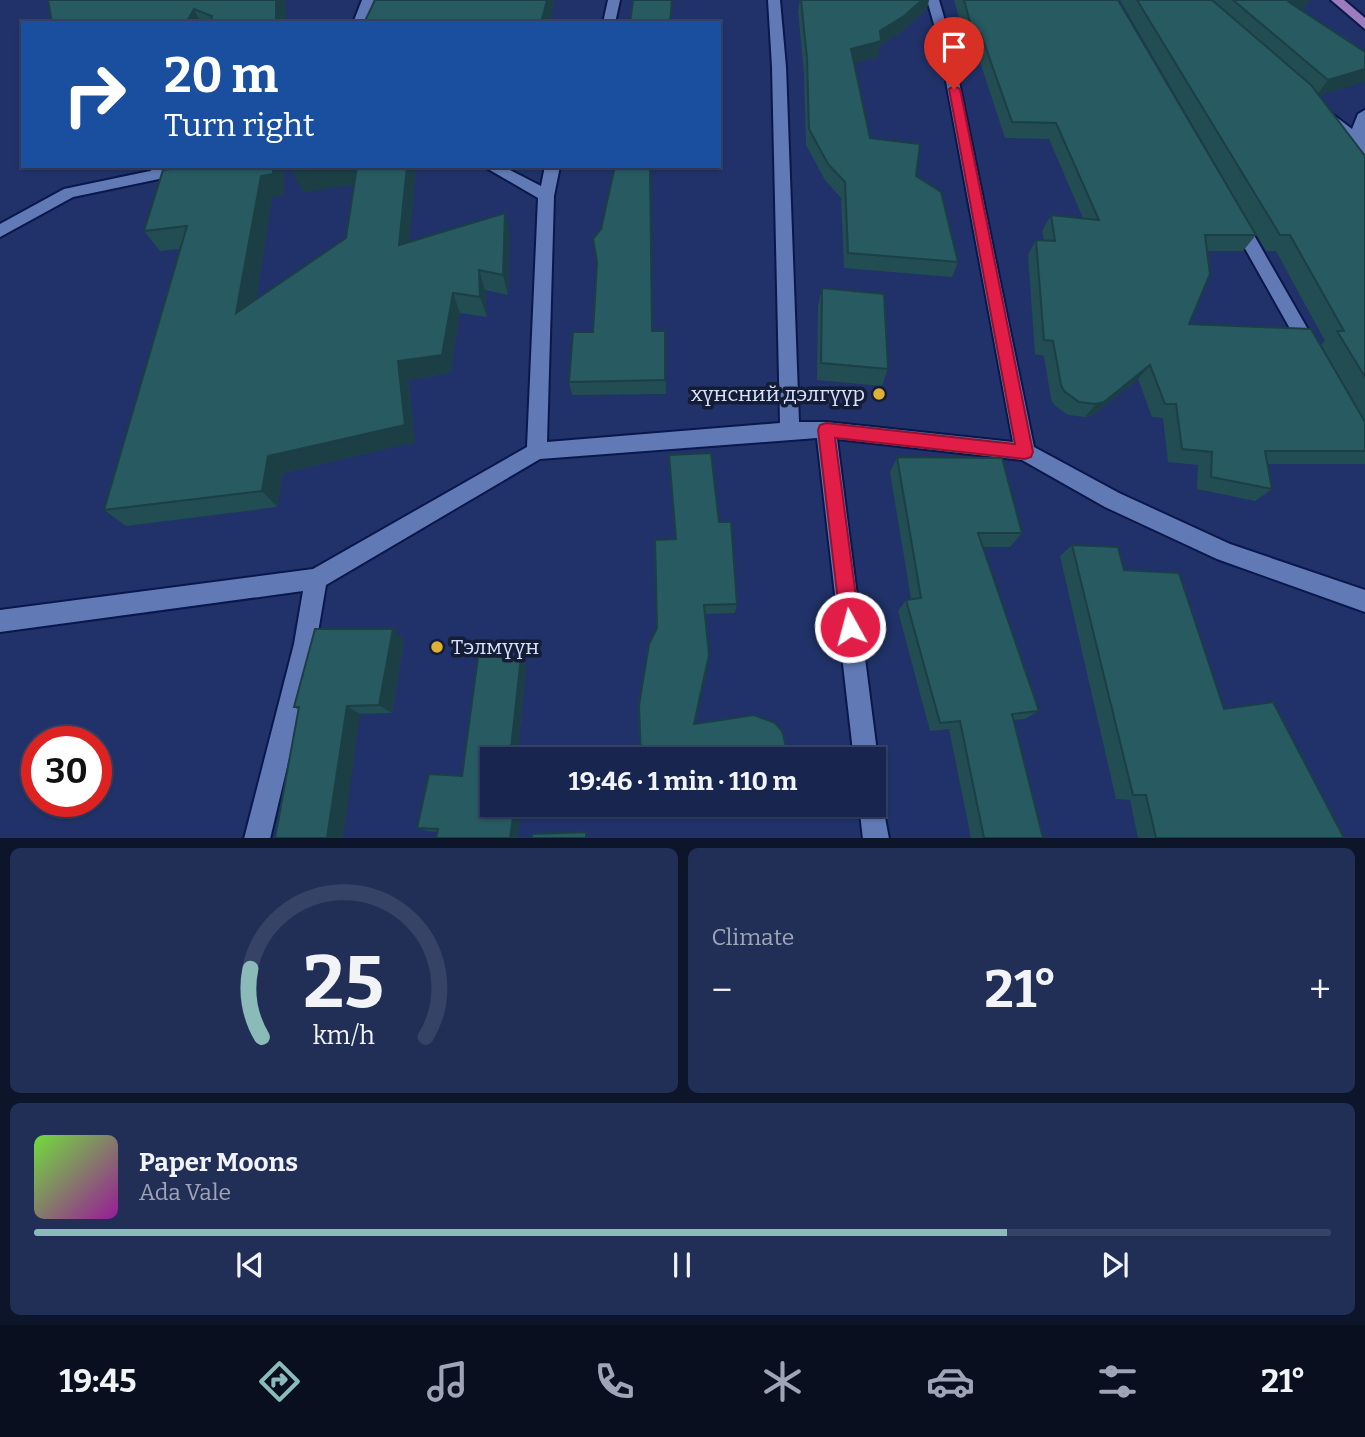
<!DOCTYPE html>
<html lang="en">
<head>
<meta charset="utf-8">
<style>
	body { margin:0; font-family:Bitter,serif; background:#212e56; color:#f1f3f6; height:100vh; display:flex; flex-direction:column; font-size:26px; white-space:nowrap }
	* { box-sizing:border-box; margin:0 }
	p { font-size:23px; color:#9fa5b7 }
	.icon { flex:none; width:38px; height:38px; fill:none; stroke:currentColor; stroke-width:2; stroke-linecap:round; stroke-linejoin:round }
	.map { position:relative; height:838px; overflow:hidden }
	.details { display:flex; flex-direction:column; gap:10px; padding:10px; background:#0d152b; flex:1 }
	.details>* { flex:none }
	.banner { position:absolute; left:21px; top:21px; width:700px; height:147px; border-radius:0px; box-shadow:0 2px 5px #0004,0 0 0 2px #364366; background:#1a4fa0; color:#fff; overflow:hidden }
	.speed { position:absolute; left:21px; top:726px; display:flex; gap:14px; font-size:35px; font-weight:700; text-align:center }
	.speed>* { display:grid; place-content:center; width:91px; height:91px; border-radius:50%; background:#18264f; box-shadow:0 2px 5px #0004,0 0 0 2px #364366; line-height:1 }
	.speed .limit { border:10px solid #d22; background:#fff; color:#111 }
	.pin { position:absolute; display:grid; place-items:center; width:60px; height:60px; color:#fff; margin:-72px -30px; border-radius:50% 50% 50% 0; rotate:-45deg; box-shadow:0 0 7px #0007 }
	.pin .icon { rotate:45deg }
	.me { position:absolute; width:77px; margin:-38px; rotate:353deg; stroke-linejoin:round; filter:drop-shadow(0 0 5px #0008) }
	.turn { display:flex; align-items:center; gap:24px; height:147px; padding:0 28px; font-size:32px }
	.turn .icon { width:91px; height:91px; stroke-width:2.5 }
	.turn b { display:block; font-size:49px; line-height:60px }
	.big { font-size:52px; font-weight:700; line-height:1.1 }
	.details .tile { flex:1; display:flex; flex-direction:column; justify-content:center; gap:10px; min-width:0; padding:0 24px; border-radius:10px; background:#212e56 }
	.details .dial { align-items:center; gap:0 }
	.dial svg { height:182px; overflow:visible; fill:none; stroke:#364366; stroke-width:7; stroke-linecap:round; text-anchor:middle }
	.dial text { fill:#f1f3f6; stroke:none }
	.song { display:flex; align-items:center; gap:21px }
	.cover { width:84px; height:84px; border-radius:10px; background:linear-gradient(135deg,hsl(100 70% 55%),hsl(300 70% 35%)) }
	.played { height:7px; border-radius:4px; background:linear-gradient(90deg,#8bbbb9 75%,#364366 75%) }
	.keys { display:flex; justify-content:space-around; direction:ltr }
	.heat { display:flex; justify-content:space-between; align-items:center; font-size:38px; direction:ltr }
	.details .tiles { flex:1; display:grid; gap:10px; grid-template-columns:1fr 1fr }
	.tile:last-child { grid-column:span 2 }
	.trip { position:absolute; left:480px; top:747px; width:406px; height:70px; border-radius:0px; background:#18264f; box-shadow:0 2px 5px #0004,0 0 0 2px #364366; font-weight:700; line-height:70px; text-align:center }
	.dock { display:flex; height:112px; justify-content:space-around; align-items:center; background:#0a0f20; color:#9fa5b7 }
	.dock .icon { width:49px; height:49px }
	.dock .selected { color:#8bbbb9 }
	.dock b { font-size:32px; color:#f1f3f6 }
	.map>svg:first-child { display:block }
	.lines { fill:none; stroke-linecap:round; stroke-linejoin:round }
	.service-casing { stroke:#0a174b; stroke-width:4 }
	.minor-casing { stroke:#0a174b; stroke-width:4 }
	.primary-casing { stroke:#0a174b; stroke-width:4 }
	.service { fill:#617ab6; fill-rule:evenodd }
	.minor { fill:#617ab6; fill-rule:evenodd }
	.primary { fill:#9c7cbe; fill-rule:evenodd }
	.wall { fill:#224d53 }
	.shaded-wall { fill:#1b3f44 }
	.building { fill:#275a61; stroke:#1b3f44; stroke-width:2 }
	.route { fill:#e11d48; stroke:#92132f; stroke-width:2 }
	.poi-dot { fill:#dfb034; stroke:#141d35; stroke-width:2.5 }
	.labels { text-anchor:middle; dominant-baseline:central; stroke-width:7; stroke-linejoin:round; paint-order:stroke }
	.poi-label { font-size:21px; fill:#d7e3fe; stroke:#141d35; text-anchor:end }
</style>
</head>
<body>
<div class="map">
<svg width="1365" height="839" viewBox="0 0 1365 839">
	<rect width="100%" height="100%" fill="#203269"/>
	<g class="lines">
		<defs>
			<polygon id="service" points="1327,110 1352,129 1358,114 1365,110 1365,154 1360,152 1322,117 1322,111"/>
			<g id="minor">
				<polygon points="362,0 374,0 365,23 353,23"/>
				<polygon points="608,0 620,0 615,23 603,23"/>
				<polygon points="768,0 780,0 786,67 799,422 826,422 1013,442 938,38 927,0 939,0 950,38 1034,447 1119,493 1230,544 1365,590 1365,612 1217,559 1105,507 1022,460 837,439 878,760 873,769 873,760 854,760 817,438 540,459 326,585 316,644 270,839 244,839 294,644 303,591 0,632 0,610 313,569 527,447 538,198 483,166 502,166 541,186 545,166 560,166 554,196 547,442 780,423 772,67"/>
				<polygon points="159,166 179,166 159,179 73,197 0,237 0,224 64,189 150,171"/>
				<polygon points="1237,214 1243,216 1318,347 1321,352 1318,357 1312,359 1306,357 1229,220"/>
				<polygon points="873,793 881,796 889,839 863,839 859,805 873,805"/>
			</g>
			<polygon id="primary" points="1331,0 1344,0 1365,18 1365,29"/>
		</defs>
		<use href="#service" class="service-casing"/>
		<use href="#minor" class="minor-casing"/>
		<use href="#primary" class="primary-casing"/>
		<use href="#service" class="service"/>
		<use href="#minor" class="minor"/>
		<use href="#primary" class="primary"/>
	</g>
	<g class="wall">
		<polygon points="48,0 286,3 286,23 52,23"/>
		<polygon points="800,0 929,0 927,8 901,32 880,45 877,57 854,63 870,138 916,176 958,262 952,277 844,268 841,198 825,180 806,145 804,74 798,10"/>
		<polygon points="954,0 1118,0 1256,235 1243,251 1207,251 1189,324 1365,422 1365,464 1267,464 1272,489 1255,501 1197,489 1198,465 1168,462 1163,418 1152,417 1138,379 1093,415 1085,417 1068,415 1054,405 1051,399 1044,356 1035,354 1028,255 1036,240 1044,240 1042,231 1051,215 1083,218 1049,139 1005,138 976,50 968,49"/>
		<polygon points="1120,0 1310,0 1302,11 1365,52 1318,95 1365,156 1365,421 1321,345 1325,341 1276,251 1266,251"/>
		<polygon points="294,166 416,166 409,241 510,233 508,295 485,290 487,317 460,313 450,373 408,380 415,442 283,473 277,507 126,526 104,510 180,249 160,251 144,231 170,169 284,195 272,197 256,299 346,238 354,184 303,192"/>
		<polygon points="650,166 652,331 665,331 666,394 572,395 569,382 593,332 597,265 593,239"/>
		<polygon points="822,288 888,369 882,386 817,380 818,306"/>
		<polygon points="711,453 719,522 731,522 737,604 735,613 705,614 709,655 695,724 754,715 775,723 782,731 788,754 786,760 641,760 639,705 649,644 657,628 655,540 675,540 669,455"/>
		<polygon points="897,457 1022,533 1010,547 983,547 1039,711 1025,719 1013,720 1043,838 971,838 949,729 930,731 898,611 906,600 911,599 890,472"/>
		<polygon points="1072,545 1124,570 1224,709 1344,838 1138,838 1130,800 1116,799 1060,556"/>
		<polygon points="404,640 392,713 360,714 299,710 294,707"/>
		<polygon points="521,657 526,666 517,759 492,805 522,805 517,838 427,831 417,828 462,776"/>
	</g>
	<g class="shaded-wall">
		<polygon points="276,0 284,0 286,3 286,23 276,23"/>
		<polygon points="547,0 555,0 550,23 541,23"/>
		<polygon points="672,0 673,0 671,23 670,23"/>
		<polygon points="922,0 929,0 927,8 901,32 880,45 877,57 848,65 851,49"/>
		<polygon points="1302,0 1310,0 1300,14 1289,2"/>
		<polygon points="194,9 201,23 186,23"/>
		<polygon points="1365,69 1365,82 1316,96 1328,80"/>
		<polygon points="273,166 284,166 284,195 272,197 251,332 236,313 261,176"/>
		<polygon points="326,166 360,166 367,183 303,192 292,171"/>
		<polygon points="407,166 416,166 407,265 399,245"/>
		<polygon points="505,213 510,233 508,295 503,275"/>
		<polygon points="479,270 485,290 487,317 480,297"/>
		<polygon points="453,293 460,313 450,373 408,380 415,442 283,473 277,507 262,491 268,456 398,361"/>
		<polygon points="1150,365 1138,379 1093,415 1085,417 1096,404"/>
		<polygon points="393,629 404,640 392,713 379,705"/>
		<polygon points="709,655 709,663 693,730 694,724"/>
		<polygon points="521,657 526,666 517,760 510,758"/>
		<polygon points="347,706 360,714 343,838 327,838"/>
		<polygon points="515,805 522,805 517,838 510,838"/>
	</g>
	<g class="building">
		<polygon points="48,0 276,0 276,23 210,23 212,16 194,9 186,23 52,23"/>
		<polygon points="375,0 547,0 541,23 364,23"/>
		<polygon points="633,0 672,0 670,23 630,23"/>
		<polygon points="801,0 922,0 904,16 880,31 881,41 851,49 870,138 920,144 916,176 941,192 958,262 848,253 845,182 828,164 809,129 807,58"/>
		<polygon points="964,0 1118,0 1256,235 1205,235 1210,274 1189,324 1311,329 1365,422 1365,451 1265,451 1272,489 1211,477 1212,452 1182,449 1176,404 1165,404 1150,365 1104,402 1096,404 1079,402 1064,391 1061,385 1053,341 1044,340 1036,240 1055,241 1051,215 1099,220 1056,123 1012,122 981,34 973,33"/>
		<polygon points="1137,0 1212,0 1311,85 1365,156 1365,377 1337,331 1344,331 1290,235 1280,235"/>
		<polygon points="1233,0 1302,0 1289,2 1365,52 1365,69 1328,80"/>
		<polygon points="171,166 273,166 273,174 261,176 236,313 346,238 357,166 407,166 399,245 505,213 503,275 479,270 480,297 453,293 442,355 398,361 405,425 268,456 262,491 104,510 187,226 144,231 163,170 170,169"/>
		<polygon points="294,166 326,166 292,171"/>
		<polygon points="615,166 650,166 652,331 665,331 665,380 569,382 573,332 593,332 597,262 593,239 601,229"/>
		<polygon points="822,288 884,294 888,369 821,363"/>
		<polygon points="711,453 719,522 731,522 737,604 704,605 709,655 694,724 754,715 775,723 782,731 788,754 786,760 641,760 639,705 649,644 657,628 655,540 676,539 669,455"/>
		<polygon points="897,457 1002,458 1022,533 978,533 1039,711 1012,714 1043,838 984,838 960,721 940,723 906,600 921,598"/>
		<polygon points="1072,545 1118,547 1124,570 1179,573 1224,709 1273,702 1344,838 1156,838 1146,795 1133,795"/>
		<polygon points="315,629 393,629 379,705 347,706 327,838 275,838 299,707 294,707"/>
		<polygon points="478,657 521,657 510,758 521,760 492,760 492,805 515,805 510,838 436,838 438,829 417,828 429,774 462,776"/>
		<polygon points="586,832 586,838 532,838 532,834"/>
	</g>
	<polygon class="route" points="954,86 960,89 1033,452 1031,457 1025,459 835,438 860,627 857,633 850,636 844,633 841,627 818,430 820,425 826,423 1015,444 949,89"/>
	<g class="poi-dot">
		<circle cx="879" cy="394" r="7"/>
		<circle cx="437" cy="647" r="7"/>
	</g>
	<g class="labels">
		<g class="poi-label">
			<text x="865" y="394">хүнсний дэлгүүр</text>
			<text x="451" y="647" text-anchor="start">Тэлмүүн</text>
		</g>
	</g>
</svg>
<div class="speed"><div class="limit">30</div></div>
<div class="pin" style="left:954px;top:89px;background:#d93025"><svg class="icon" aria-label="arrive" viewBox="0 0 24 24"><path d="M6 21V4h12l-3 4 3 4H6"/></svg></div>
<svg class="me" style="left:850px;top:627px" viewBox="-20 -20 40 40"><circle r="17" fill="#e11d48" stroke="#fff" stroke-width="3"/><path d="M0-11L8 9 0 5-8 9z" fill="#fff"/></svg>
<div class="trip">19:46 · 1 min · 110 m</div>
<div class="banner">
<div class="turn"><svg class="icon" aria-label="right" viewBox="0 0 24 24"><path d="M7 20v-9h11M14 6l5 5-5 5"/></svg><div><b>20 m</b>Turn right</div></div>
</div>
</div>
<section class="details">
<div class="tiles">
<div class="tile dial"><svg viewBox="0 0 100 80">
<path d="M14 69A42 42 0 1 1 86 69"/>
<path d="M14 69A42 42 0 0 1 9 39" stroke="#8bbbb9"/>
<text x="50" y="56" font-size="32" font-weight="700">25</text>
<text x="50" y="72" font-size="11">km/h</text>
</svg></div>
<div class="tile"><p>Climate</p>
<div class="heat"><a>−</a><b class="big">21°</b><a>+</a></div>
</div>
<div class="tile">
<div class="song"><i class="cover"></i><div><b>Paper Moons</b><p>Ada Vale</p></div></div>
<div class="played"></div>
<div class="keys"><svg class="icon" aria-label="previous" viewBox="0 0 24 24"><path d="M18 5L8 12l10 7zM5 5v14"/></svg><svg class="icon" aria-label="pause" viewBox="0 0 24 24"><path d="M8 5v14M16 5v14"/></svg><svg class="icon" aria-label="next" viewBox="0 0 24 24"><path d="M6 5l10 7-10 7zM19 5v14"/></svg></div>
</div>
</div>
</section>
<nav class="dock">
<b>19:45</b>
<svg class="icon selected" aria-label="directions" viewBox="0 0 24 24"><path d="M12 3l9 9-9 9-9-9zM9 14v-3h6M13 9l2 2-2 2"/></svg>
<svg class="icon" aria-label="music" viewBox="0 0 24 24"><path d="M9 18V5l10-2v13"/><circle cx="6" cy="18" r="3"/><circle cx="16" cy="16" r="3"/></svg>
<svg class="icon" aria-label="phone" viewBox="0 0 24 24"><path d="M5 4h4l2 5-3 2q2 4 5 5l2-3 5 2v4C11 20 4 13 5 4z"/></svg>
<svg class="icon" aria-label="climate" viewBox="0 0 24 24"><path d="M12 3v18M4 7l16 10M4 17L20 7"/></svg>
<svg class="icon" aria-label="car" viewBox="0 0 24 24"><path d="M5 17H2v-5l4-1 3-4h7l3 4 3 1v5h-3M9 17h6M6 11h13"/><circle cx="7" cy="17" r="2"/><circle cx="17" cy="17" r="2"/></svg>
<svg class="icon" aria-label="filters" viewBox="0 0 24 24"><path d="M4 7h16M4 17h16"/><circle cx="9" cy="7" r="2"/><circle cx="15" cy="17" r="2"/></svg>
<b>21°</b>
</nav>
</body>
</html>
